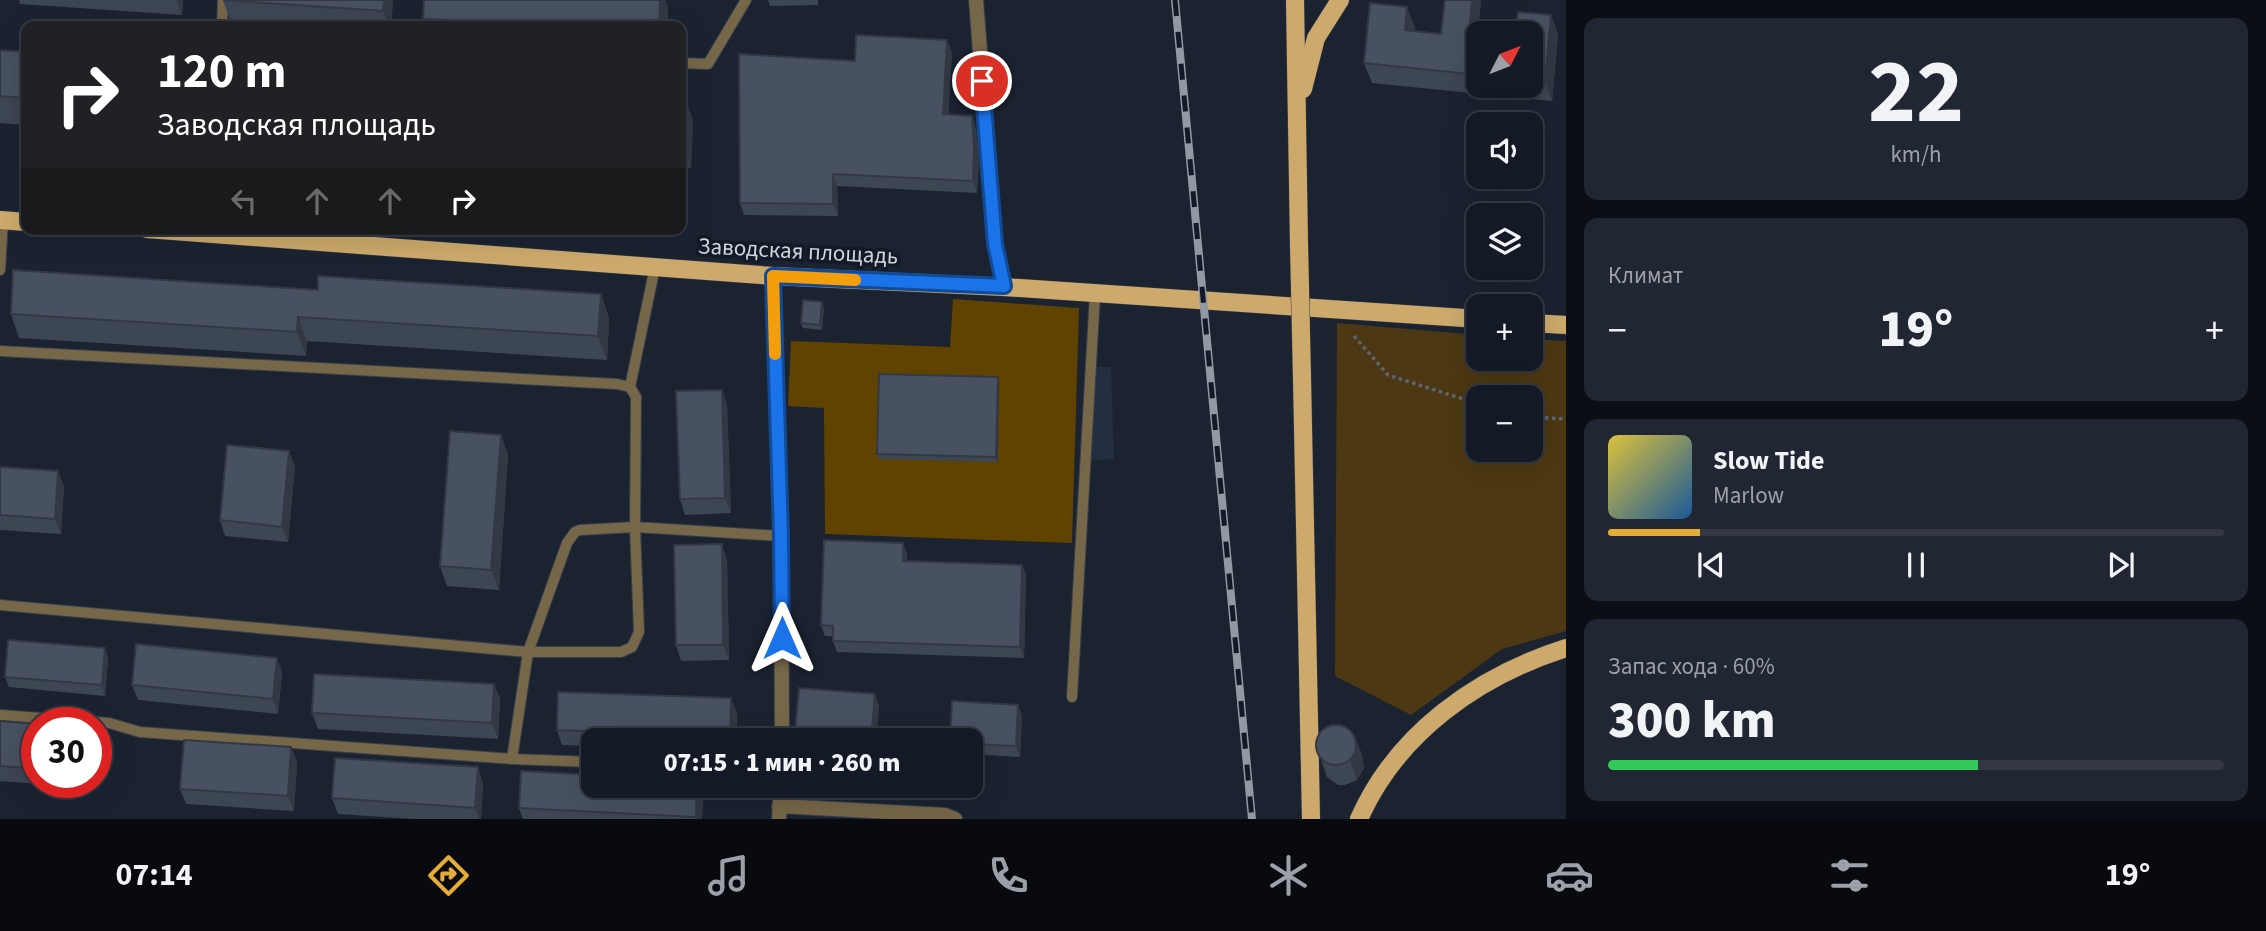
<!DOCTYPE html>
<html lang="ru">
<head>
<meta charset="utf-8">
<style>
	body { margin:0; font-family:"Source Sans 3",sans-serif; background:#212732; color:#f1f3f6; height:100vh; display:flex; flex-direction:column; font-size:26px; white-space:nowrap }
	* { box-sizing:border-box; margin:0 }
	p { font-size:23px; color:#9da1a7 }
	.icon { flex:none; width:38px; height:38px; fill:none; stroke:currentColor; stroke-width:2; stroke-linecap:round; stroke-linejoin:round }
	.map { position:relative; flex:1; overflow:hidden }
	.details { display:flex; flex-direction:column; gap:18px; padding:18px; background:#0b0e14; width:700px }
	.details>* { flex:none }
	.banner { position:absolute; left:21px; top:21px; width:665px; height:214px; border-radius:14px; box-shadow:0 7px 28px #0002,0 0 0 2px #333842; background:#202124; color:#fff; overflow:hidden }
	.needle { width:46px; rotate:48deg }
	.tools { position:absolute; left:1466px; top:21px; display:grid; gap:14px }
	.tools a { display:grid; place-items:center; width:77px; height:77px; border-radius:14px; background:#141a25; box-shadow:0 7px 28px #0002,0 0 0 2px #333842; font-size:35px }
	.speed { position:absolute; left:21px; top:707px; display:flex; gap:14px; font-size:35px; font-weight:700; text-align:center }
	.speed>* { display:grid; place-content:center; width:91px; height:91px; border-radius:50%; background:#141a25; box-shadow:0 7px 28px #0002,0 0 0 2px #333842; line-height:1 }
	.speed .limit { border:10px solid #d22; background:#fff; color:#111 }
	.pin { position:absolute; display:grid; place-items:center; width:60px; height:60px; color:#fff; margin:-30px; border:4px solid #fff; border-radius:50%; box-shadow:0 2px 7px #0007 }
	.me { position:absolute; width:77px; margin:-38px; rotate:0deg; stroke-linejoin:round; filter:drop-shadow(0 0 5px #0008) }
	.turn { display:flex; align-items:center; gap:24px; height:147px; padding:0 21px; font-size:32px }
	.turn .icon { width:91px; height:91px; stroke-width:2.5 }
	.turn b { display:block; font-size:49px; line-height:60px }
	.lanes { display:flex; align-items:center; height:66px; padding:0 21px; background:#0003; justify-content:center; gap:35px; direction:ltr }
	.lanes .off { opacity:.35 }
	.big { font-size:52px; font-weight:800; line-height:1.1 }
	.details .widget { flex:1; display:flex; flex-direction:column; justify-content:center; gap:10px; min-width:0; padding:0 24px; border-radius:14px; background:#212732 }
	.details .dial { align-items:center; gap:0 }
	.dial b { font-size:91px; line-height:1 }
	.song { display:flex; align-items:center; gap:21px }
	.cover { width:84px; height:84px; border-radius:10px; background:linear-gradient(135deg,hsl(50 70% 55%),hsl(210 70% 35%)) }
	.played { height:7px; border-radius:4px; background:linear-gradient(90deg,#e6ad36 15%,#333842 15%) }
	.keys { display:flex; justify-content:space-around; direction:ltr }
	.heat { display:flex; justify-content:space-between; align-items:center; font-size:38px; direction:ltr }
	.charge { height:10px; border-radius:5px; background:linear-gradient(90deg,#34c759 60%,#333842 0) }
	.trip { position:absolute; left:581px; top:728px; width:402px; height:70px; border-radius:14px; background:#141a25; box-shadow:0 7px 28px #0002,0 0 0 2px #333842; font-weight:800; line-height:70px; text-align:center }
	.menu { display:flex; height:112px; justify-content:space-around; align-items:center; background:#080a0f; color:#9da1a7 }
	.menu .icon { width:49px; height:49px }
	.menu .selected { color:#e6ad36 }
	.menu b { font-size:32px; color:#f1f3f6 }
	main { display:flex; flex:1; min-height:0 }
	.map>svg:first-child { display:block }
	.built { fill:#232e40 }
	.green { fill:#4c3812; fill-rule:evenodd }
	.forest { fill:#604300 }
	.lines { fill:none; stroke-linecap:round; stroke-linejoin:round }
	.service-casing { stroke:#383f4d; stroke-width:12 }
	.minor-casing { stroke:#383f4d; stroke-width:16 }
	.tertiary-casing { stroke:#383f4d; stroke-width:16 }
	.primary-casing { stroke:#383f4d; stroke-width:19 }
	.path { stroke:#5e6571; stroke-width:3.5; stroke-dasharray:3.5 3.5; stroke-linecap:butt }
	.service { stroke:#776749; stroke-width:10 }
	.minor { stroke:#776749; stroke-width:14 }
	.tertiary { stroke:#776749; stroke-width:14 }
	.primary { stroke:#cdaa6c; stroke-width:18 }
	.rail-casing { stroke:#9399a4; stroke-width:8 }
	.rail { stroke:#121a27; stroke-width:5; stroke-dasharray:16; stroke-linecap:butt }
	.primary-bridge-casing { stroke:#383f4d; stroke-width:19; stroke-linecap:butt }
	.primary-bridge { stroke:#cdaa6c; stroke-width:18 }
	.wall { fill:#3d4653 }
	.shaded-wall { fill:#323944 }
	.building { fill:#475161; stroke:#323944; stroke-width:2 }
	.route-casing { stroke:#114b97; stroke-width:18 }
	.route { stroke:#1a73e8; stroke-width:12 }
	.slow { stroke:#f59e0b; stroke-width:12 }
	.labels { text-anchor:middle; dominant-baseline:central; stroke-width:7; stroke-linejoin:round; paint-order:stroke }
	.street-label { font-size:23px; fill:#cfd4de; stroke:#121a27 }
</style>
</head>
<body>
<main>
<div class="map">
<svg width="1566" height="819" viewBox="0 0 1566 819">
	<rect width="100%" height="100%" fill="#1b2331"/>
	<polygon class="built" points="1088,367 1111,367 1114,459 1090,460"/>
	<path class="green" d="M1337,323l142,12v24h52v-20l35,2v290l-64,18 -91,66 -76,-39zM1479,397h52v53h-52z"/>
	<polygon class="forest" points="953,299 1079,308 1072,543 825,534 824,408 788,406 791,341 950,347"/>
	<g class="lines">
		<defs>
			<g id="service">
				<polyline points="222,26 223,0"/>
				<polyline points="681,63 708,64 746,0"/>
				<polyline points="0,270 3,221"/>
				<polyline points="0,351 617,384 630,387 636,397 635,527 639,632 632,647 621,652 528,652 0,605"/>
				<polyline points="630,387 655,267"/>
				<polyline points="1072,697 1095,294"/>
				<polyline points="0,715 109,723 140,732 512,759 593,762"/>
				<polyline points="512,759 528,652 567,543 575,532 580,530 635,527 781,536"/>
			</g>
			<g id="minor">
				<polyline points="773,276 781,536 782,740"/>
				<polyline points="779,806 945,815 955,819"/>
				<polyline points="779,819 781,786"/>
			</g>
			<polyline id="tertiary" points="976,0 995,244 1004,287"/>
			<g id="primary">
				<polyline points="1295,0 1299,244"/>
				<polyline points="1303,89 1316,38 1340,0"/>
				<polyline points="0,220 26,222"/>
				<polyline points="147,229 773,276 1004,287 1479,319"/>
				<polyline points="1531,323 1566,325"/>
				<polyline points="1302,378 1311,819"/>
				<path d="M1359,819c38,-86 119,-143 207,-171"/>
			</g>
		</defs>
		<use href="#service" class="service-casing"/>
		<use href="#minor" class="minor-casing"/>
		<use href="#tertiary" class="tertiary-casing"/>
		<use href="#primary" class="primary-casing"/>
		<g class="path">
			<polyline points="1354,336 1388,375 1479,404"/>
			<polyline points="1531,417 1566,419"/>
		</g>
		<use href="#service" class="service"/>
		<use href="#minor" class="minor"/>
		<use href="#tertiary" class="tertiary"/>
		<use href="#primary" class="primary"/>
		<defs>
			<polyline id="rail" points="1175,0 1252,819"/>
		</defs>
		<use href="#rail" class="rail-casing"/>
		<use href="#rail" class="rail"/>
		<defs>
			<polyline id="primary-bridge" points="1299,244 1302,378"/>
		</defs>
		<use href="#primary-bridge" class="primary-bridge-casing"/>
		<use href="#primary-bridge" class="primary-bridge"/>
	</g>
	<g class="wall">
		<polygon points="19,0 183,0 182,15 20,4"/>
		<polygon points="223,0 393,0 391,26 319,26 230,20"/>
		<polygon points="768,0 818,0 818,5 770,6"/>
		<polygon points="1445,0 1481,0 1478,35 1479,86 1531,86 1531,33 1551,15 1558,35 1552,101 1372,83 1364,63 1415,27 1414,31 1441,34"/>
		<polygon points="668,7 667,26 426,26 423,19"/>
		<polygon points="0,50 26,52 26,125 0,123"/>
		<polygon points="952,52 948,115 976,128 979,159 977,193 837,186 838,216 744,215 740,203 855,61"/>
		<polygon points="681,93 693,120 691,168 681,167"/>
		<polygon points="318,290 601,294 609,318 607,360 307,341 306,356 19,338 11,314"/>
		<polygon points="824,307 822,330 803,328 801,323"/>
		<polygon points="999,383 998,462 879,459 877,454"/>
		<polygon points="722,390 727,405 731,513 685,515 680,499"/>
		<polygon points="501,435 508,455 499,590 447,586 440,566"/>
		<polygon points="295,466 288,542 225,536 220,520"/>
		<polygon points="0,467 64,486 61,534 0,530"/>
		<polygon points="907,554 907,561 1022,565 1026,575 1024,658 837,652 833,641 833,636 825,636 821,625"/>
		<polygon points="727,560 729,660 681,661 676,645"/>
		<polygon points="105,648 108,659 105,696 9,687 5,677"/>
		<polygon points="277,658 282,673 278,714 138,700 132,685"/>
		<polygon points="494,684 500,699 498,739 318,729 312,713"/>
		<polygon points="879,705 876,740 797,740 795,733"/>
		<polygon points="737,713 736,740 593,740 593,746 562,745 557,730"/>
		<polygon points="1022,715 1020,757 971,754 971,740"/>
		<polygon points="0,721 37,724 37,782 54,782 53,785 0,781"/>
		<polygon points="1354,735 1362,755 1364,768 1357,780 1345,785 1338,785 1327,777 1316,745"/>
		<polygon points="291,747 297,762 294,811 186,804 180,789"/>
		<polygon points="483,783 481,819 414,819 338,814 332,798"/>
		<polygon points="703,795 702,819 523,819 519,808"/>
	</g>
	<g class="shaded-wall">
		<polygon points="176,0 183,0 182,15"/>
		<polygon points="384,0 393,0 391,26 389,26 383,11"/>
		<polygon points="660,0 665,0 668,7 667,26 659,26"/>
		<polygon points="1472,0 1481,0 1476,54 1469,34"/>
		<polygon points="1407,7 1415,27 1412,50 1405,30"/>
		<polygon points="1551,15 1558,35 1552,101 1545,81"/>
		<polygon points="947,40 952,52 948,126 943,114"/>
		<polygon points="683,93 693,120 691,168 681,140"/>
		<polygon points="972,116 976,128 979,159 977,193 973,181"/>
		<polygon points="833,174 837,186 838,216 833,204"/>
		<polygon points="601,294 609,318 607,360 598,336"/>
		<polygon points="822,302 824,307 822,330 820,325"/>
		<polygon points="298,317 307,341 306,356 297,332"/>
		<polygon points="998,377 999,383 998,462 996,457"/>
		<polygon points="722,390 727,405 731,513 725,498"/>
		<polygon points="501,435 508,455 499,590 491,570"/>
		<polygon points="289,451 295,466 288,542 282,527"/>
		<polygon points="58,471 64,486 61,534 55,519"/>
		<polygon points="903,543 907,554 906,572 903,561"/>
		<polygon points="722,544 727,560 729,660 723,645"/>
		<polygon points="1022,565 1026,575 1024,658 1020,647"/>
		<polygon points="105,648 108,659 105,696 102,685"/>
		<polygon points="277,658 282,673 278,714 273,699"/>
		<polygon points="494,684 500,699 498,739 492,723"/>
		<polygon points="875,694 879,705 876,740 872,740"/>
		<polygon points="731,698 737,713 736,740 731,740 730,736"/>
		<polygon points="1018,705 1022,715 1020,757 1016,746"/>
		<polygon points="1354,735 1362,755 1364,768 1357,780 1350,760"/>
		<polygon points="291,747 297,762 294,811 288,796"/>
		<polygon points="478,767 483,783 481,819 479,819 475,808"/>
		<polygon points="697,786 700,786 703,795 702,819 697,819 696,817"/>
	</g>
	<g class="building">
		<polygon points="223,0 384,0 383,11"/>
		<polygon points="424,0 660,0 659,26 591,26 423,19"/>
		<polygon points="1445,0 1472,0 1469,34 1479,35 1479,75 1364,63 1370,3 1407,7 1405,30 1441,34"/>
		<polygon points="1518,12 1551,15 1545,81 1531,80 1531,33 1516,33"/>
		<polygon points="856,35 947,40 943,114 972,116 974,147 973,181 833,174 833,204 740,203 739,54 855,61"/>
		<polygon points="0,50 26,52 26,98 0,96"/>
		<polygon points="681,93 683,93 681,140"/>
		<polygon points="13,270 318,290 318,276 601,294 598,336 298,317 297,332 11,314"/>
		<polygon points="803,300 822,302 820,325 801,323"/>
		<polygon points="879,374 998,377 996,457 877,454"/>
		<polygon points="722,390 725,498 680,499 676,391"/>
		<polygon points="450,431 501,435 491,570 440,566"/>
		<polygon points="227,445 289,451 282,527 220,520"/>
		<polygon points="0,467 58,471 55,519 0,515"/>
		<polygon points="824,540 903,543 903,561 1022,565 1020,647 833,641 833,626 821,625"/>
		<polygon points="722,544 723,645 676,645 674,545"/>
		<polygon points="8,640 105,648 102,685 5,677"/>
		<polygon points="136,644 277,658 273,699 132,685"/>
		<polygon points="314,674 494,684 492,723 312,713"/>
		<polygon points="799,688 875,694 871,740 795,733"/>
		<polygon points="558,692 731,698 730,736 557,730"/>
		<polygon points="952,701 1018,705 1016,746 971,744 971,740 950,740"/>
		<polygon points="0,721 37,724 37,769 0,766"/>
		<circle cx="1336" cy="745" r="20"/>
		<polygon points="184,740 291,747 288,796 180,789"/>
		<polygon points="335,758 478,767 475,808 332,798"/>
		<polygon points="521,771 593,775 593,786 697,786 696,817 519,808"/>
	</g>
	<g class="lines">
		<defs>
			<polyline id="route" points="782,638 781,536 773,276 1004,286 995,244 982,81"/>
		</defs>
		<use href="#route" class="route-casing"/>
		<use href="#route" class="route"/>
		<polyline class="slow" points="775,354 773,276 855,280"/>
	</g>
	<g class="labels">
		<g class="street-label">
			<text transform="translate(798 251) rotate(3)">Заводская площадь</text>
		</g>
	</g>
</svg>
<div class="tools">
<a><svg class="needle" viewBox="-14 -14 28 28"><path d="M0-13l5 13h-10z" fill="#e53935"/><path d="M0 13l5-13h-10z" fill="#9da1a7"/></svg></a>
<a><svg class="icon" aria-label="sound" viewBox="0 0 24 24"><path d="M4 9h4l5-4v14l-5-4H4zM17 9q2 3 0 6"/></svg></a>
<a><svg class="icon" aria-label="layers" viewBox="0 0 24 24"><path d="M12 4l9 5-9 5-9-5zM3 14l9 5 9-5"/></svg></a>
<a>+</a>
<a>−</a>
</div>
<div class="speed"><div class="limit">30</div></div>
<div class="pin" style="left:982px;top:81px;background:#d93025"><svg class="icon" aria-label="arrive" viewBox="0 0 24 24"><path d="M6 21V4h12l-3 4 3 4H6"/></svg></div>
<svg class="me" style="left:782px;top:638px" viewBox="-20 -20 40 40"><path d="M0-17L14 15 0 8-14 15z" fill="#1a73e8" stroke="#fff" stroke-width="4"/></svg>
<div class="trip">07:15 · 1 мин · 260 m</div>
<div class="banner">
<div class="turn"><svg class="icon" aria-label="right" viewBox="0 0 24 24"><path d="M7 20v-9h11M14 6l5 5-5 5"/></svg><div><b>120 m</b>Заводская площадь</div></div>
<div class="lanes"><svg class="icon off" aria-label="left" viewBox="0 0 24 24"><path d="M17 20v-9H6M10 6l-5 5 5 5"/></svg><svg class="icon off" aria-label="ahead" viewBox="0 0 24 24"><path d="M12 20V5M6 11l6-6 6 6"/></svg><svg class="icon off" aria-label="ahead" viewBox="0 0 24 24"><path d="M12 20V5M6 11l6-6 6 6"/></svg><svg class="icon" aria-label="right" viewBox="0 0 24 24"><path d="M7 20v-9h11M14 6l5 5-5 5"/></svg></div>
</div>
</div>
<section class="details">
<div class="widget dial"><b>22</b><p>km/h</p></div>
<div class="widget"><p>Климат</p>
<div class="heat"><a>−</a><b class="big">19°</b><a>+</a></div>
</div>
<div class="widget">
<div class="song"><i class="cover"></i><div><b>Slow Tide</b><p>Marlow</p></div></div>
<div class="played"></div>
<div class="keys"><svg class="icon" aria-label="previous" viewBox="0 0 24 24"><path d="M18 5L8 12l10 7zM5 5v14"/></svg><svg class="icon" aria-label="pause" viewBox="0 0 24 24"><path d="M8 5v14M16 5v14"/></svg><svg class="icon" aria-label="next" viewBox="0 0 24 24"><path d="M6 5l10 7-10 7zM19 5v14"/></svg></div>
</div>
<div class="widget"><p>Запас хода · 60%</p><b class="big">300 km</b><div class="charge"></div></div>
</section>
</main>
<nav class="menu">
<b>07:14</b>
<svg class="icon selected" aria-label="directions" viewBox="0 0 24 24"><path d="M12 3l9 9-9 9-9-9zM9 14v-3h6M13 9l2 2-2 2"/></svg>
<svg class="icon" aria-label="music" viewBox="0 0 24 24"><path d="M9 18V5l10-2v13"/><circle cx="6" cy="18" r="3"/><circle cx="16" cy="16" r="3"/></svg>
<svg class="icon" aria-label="phone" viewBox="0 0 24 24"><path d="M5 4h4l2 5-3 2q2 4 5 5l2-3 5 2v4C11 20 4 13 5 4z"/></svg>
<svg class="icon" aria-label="climate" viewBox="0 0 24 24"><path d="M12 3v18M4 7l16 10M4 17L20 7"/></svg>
<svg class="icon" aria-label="car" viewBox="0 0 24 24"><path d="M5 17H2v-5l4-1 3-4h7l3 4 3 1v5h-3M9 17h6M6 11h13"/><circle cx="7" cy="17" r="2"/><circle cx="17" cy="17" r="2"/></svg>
<svg class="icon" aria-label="filters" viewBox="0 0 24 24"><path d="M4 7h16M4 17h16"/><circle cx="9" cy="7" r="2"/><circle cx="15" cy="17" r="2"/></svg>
<b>19°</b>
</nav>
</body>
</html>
